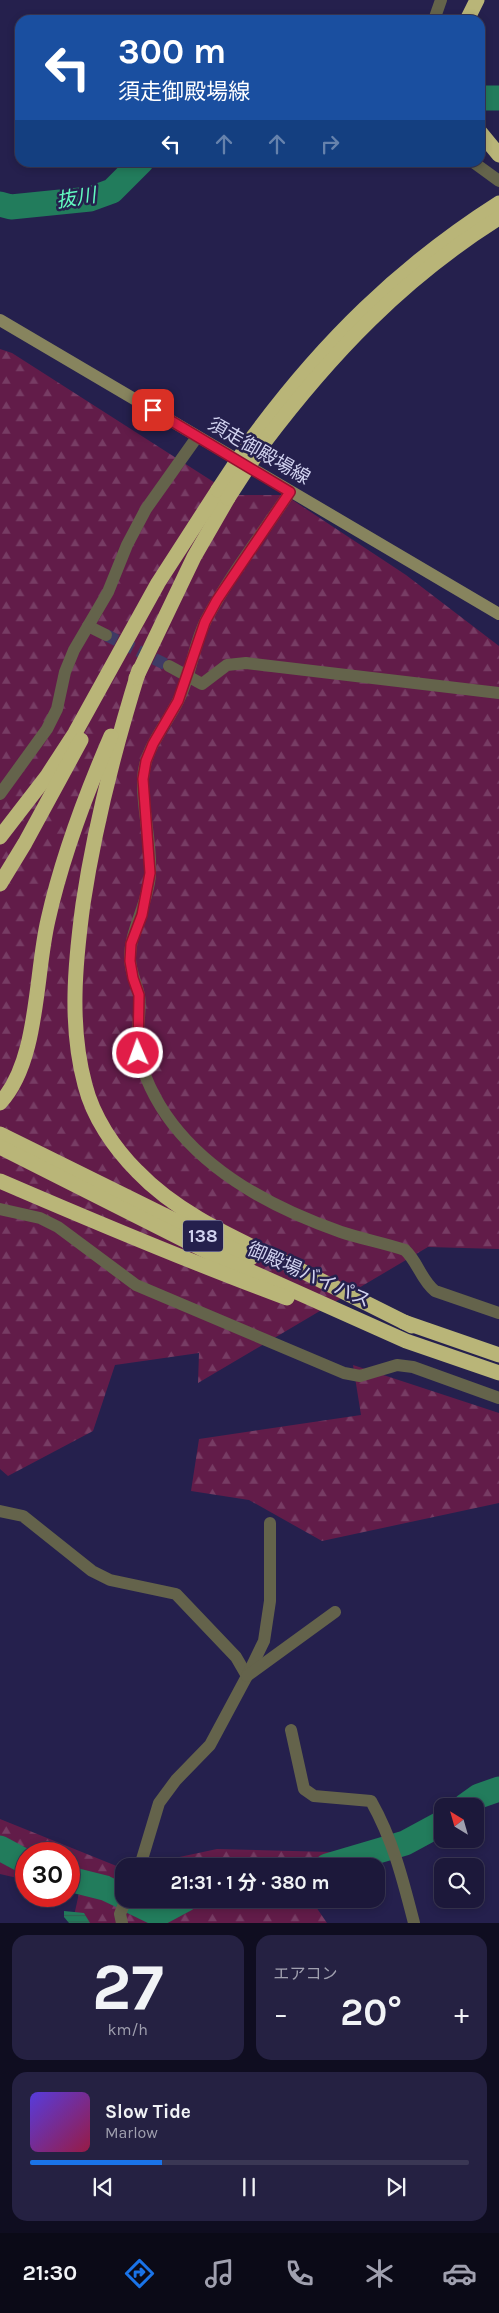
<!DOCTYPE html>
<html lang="ja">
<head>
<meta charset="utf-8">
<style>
	body { margin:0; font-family:Karla,"Noto Sans JP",sans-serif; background:#252142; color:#f1f3f6; height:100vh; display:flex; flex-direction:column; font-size:19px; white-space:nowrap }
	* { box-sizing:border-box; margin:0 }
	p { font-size:16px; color:#a0a0af }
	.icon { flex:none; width:28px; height:28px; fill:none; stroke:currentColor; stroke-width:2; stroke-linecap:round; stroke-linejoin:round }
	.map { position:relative; height:1923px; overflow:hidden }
	.drawer { display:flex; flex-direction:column; gap:12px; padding:12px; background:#0f0d20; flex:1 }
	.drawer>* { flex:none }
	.top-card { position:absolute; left:15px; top:15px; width:470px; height:152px; border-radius:15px; box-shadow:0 2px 8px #0003,0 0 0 1px #3a3754; background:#1a4fa0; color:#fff; overflow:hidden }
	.needle { width:32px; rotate:323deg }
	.fabs { position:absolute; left:434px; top:1798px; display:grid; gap:10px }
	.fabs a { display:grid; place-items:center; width:50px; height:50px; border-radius:10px; background:#1c183a; box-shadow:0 2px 8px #0003,0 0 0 1px #3a3754; font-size:25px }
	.speed { position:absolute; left:15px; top:1842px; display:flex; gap:10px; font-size:25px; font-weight:700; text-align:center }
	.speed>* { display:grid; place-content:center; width:65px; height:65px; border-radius:50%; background:#1c183a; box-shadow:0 2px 8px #0003,0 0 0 1px #3a3754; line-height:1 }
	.speed .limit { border:8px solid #d22; background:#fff; color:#111 }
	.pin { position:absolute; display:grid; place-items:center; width:42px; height:42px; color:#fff; margin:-21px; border-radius:10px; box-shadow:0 2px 8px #0006 }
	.me { position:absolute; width:55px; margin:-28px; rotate:358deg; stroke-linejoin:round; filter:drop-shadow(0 0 4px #0008) }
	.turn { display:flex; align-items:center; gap:18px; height:105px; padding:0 20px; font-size:22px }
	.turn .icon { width:65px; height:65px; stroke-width:2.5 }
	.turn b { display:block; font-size:35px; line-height:42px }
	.lanes { display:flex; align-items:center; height:48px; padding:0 20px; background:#0003; justify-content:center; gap:25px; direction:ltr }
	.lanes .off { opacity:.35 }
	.big { font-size:38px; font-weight:700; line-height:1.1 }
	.drawer .card { flex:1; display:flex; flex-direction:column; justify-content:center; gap:8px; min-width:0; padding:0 18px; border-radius:15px; background:#252142 }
	.drawer .dial { align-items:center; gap:0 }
	.dial b { font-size:65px; line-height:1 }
	.song { display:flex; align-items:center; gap:15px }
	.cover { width:60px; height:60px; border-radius:8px; background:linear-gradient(135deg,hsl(250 70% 55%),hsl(340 70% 35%)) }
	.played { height:5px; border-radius:2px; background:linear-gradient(90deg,#1a73e8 30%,#3a3754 30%) }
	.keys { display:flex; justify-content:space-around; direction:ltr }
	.heat { display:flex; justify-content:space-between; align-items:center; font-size:28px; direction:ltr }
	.drawer .tiles { flex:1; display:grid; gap:12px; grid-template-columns:1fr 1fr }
	.card:last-child { grid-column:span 2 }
	.trip { position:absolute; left:115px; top:1858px; width:270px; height:50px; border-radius:15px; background:#1c183a; box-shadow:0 2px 8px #0003,0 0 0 1px #3a3754; font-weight:700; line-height:50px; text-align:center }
	.tabs { display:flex; height:80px; justify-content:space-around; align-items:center; background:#0b0a17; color:#a0a0af }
	.tabs .icon { width:35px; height:35px }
	.tabs .active { color:#1a73e8 }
	.tabs b { font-size:22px; color:#f1f3f6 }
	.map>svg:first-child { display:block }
	.forest { fill:url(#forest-firs) }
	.water { fill:url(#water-rules) }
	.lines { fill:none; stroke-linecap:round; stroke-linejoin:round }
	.river { stroke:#227c5c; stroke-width:25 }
	.street-tunnel { stroke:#3f3b65; stroke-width:12; stroke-dasharray:12 6; stroke-linecap:butt }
	.street { stroke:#64634b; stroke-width:12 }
	.secondary { stroke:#87845e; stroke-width:12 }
	.highway { stroke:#b9b578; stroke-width:15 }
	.highway-bridge { stroke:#b9b578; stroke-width:15 }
	.route-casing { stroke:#92132f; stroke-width:12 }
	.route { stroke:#e11d48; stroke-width:9 }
	.labels { text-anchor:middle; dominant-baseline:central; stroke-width:5; stroke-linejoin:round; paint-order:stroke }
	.shield { fill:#25204d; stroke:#9d9dbe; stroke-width:1 }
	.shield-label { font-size:18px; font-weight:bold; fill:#d1d2ef }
	.street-label { font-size:19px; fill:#d1d2ef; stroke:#25204d }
	.water-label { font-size:20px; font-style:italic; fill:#62f9c0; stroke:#25204d }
</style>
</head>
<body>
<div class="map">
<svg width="499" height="1923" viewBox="0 0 499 1923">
	<defs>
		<pattern id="forest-firs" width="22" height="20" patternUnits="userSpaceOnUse" patternTransform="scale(1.25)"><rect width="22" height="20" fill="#621c49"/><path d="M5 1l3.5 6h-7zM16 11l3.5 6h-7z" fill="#773c64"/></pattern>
		<pattern id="water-rules" width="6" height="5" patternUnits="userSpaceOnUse" patternTransform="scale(1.25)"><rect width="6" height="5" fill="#227c5c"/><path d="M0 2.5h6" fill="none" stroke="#2f6153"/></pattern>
	</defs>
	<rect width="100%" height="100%" fill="#25204d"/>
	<g class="forest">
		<polygon points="0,349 12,353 234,495 285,495 406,575 499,646 499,1249 428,1247 198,1383 199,1353 115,1365 93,1431 8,1476 0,1469"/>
		<polygon points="353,1365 499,1413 499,1503 322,1541 249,1500 191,1491 199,1439 361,1415"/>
		<polygon points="0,1819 124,1869 124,1899 316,1899 314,1904 327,1923 69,1923 74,1916 79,1893 69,1890 69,1854 26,1854 26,1880 0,1874"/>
		<polygon points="217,1849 332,1852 327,1866 137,1866"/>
	</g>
	<polygon class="water" points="64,1911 84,1913 90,1923 69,1923 64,1917"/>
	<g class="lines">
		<g class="river">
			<polyline points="480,98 499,98"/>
			<polyline points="0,204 11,207 90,199 112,191 141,162"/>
			<polyline points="465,1806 479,1796 499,1789"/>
			<polyline points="0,1848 26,1862"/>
			<polyline points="327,1866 405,1843 442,1823"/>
			<polyline points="69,1879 105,1888 124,1897"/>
			<polyline points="127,1899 158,1914 186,1899"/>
		</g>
		<polyline class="street-tunnel" points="106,635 169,666"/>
		<g class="street">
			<polyline points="434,20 441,0"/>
			<polyline points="473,162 499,181"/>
			<path d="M290,492c-28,42 -60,83 -84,128 -13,26 -15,56 -28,81 -13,26 -34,48 -35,78 -1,32 9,64 7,96 -2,29 -20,55 -20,83 0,13 6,24 9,37 3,20 -5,41 0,62 26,93 116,145 202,175 21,7 43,11 64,18 13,12 16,30 30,41l64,22"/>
			<polyline points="88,626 106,635"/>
			<polyline points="169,666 202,684 227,665 246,663 499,693"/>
			<polyline points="0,794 47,729 57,709 65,672 74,650 108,592 127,545 146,509 197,437"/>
			<polyline points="0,1209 40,1218 58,1227 136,1285 344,1373 360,1376 397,1365 413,1367 499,1398"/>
			<polyline points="0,1511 23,1516 92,1571 110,1580 176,1594 236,1657 247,1676 210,1745 176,1780 159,1803 140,1866"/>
			<polyline points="247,1676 264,1641 270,1601 270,1523"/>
			<polyline points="247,1676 335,1612"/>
			<path d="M291,1730l13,59 10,7 57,5c22,39 32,79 43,122"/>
			<polyline points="122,1923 120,1914 126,1899"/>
		</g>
		<polyline class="secondary" points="0,320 499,614"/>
		<g class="highway">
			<polyline points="467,20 477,0"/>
			<polyline points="480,132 499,155"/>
			<path d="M253,437c69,-94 147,-171 246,-234"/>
			<path d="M263,444c67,-89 140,-166 236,-226"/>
			<path d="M139,670c-24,77 -44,154 -56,234 -8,60 -14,122 2,181 8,32 29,63 52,86 39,41 93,65 143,89 44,22 88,44 132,66"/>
			<polyline points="136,678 194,557 228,498"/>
			<polyline points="0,837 47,776 75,733 158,583 218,490"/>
			<polyline points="0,884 25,843 81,740"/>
			<path d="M0,1103c39,-42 35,-128 48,-183 14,-63 37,-124 63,-184"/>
			<polyline points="0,1134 251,1258"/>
			<polyline points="0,1147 214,1255 406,1341 499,1373"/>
			<path d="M0,1181c95,41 190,81 287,117"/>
			<polyline points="404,1322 499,1355"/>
		</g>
		<g class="highway-bridge">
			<polyline points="218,490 253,437"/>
			<polyline points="228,498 263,444"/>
		</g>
	</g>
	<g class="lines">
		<defs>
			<polyline id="route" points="138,1053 139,995 133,978 130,961 131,944 142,915 150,873 143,779 146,761 153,744 178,701 205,622 217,600 290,492 153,410"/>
		</defs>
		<use href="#route" class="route-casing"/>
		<use href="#route" class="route"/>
	</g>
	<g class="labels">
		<rect class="shield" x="183" y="1220.5" width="40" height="31" rx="4"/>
		<g class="shield-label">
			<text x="203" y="1236">138</text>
		</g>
		<g class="street-label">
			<text transform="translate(259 451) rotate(30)">須走御殿場線</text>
			<text transform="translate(309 1275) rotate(24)">御殿場バイパス</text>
		</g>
		<g class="water-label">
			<text transform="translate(76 198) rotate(-9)">抜川</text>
		</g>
	</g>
</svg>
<div class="fabs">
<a><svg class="needle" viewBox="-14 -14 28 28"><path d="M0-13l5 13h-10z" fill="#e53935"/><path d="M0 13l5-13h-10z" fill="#a0a0af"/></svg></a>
<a><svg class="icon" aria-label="search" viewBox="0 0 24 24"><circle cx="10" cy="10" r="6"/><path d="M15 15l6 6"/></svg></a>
</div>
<div class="speed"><div class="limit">30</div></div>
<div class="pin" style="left:153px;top:410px;background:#d93025"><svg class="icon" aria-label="arrive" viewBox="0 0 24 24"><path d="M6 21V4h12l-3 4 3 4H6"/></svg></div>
<svg class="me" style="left:138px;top:1053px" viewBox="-20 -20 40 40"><circle r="17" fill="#e11d48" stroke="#fff" stroke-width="3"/><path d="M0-11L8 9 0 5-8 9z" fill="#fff"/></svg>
<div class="trip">21:31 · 1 分 · 380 m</div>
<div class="top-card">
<div class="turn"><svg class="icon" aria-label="left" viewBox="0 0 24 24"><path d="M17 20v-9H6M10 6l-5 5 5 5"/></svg><div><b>300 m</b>須走御殿場線</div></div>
<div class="lanes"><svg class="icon" aria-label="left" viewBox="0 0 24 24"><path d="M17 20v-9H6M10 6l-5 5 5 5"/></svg><svg class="icon off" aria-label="ahead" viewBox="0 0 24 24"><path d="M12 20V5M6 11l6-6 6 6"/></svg><svg class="icon off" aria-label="ahead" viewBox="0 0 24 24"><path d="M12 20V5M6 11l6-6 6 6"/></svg><svg class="icon off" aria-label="right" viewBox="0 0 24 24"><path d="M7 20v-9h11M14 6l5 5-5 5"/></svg></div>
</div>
</div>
<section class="drawer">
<div class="tiles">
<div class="card dial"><b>27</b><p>km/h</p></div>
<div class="card"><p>エアコン</p>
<div class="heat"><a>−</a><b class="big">20°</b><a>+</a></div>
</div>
<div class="card">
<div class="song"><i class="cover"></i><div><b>Slow Tide</b><p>Marlow</p></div></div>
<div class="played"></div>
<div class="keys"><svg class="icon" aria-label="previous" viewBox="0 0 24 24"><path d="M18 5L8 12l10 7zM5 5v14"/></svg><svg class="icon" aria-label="pause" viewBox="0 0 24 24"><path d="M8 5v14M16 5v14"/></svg><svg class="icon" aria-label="next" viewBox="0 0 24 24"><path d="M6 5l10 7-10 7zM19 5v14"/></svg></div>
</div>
</div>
</section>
<nav class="tabs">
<b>21:30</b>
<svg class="icon active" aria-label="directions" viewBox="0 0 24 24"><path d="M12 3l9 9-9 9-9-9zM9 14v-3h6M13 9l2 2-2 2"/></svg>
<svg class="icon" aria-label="music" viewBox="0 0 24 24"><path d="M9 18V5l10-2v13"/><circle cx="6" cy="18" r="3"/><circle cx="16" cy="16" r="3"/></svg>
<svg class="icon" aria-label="phone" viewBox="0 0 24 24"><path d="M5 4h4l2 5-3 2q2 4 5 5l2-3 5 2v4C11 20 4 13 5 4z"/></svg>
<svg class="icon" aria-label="climate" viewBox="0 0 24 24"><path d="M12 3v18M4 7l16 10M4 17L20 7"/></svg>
<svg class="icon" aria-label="car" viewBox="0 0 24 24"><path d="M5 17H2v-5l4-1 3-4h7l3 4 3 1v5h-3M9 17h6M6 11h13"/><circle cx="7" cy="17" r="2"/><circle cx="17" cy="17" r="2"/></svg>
</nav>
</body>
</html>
